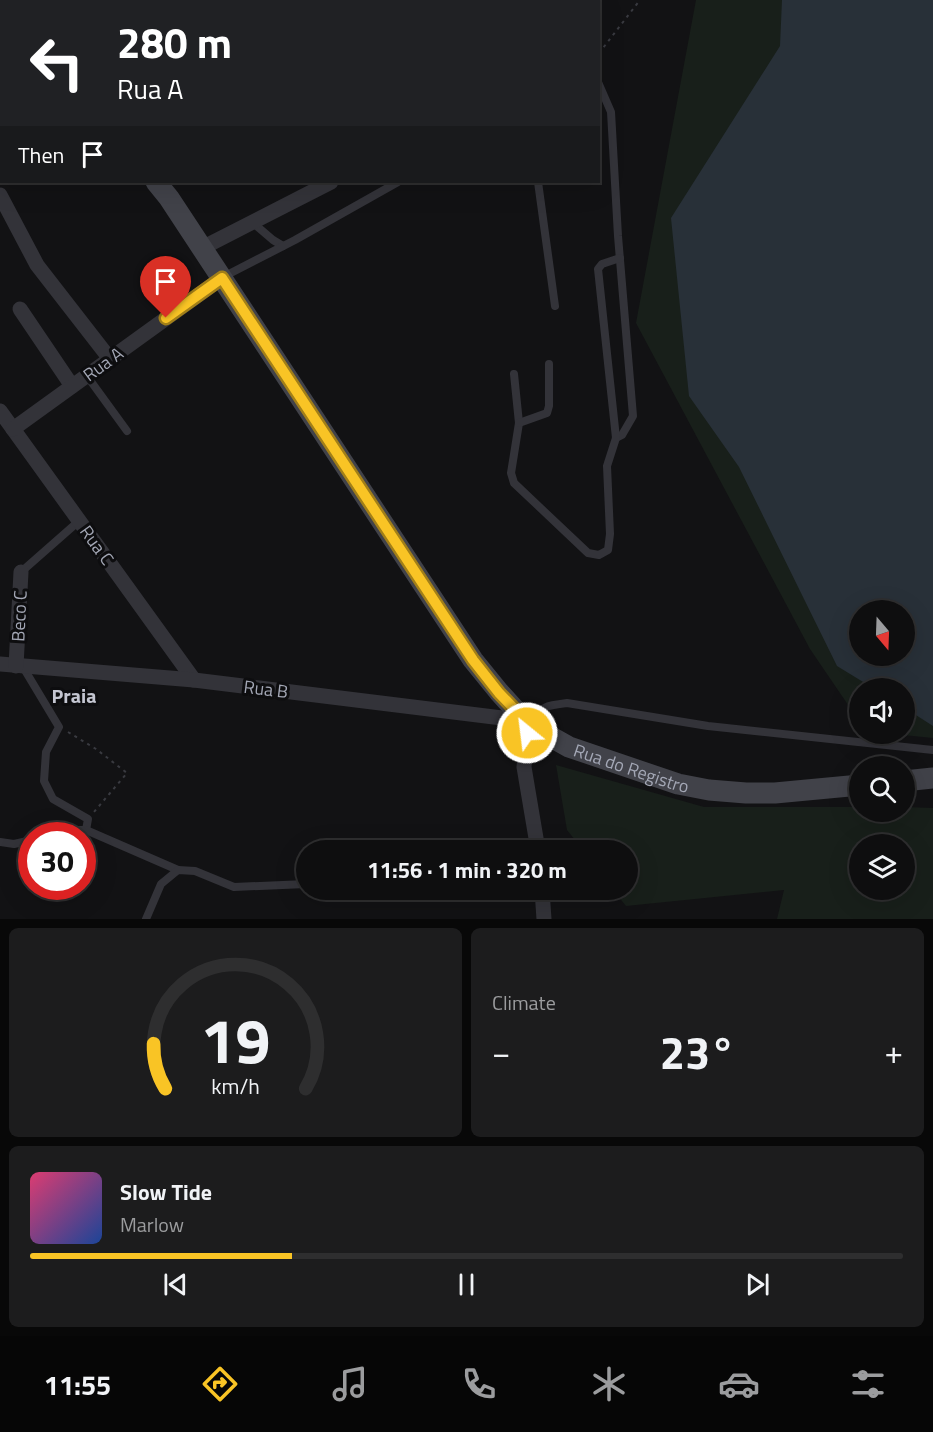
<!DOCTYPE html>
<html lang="en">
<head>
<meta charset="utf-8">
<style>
	body { margin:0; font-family:"Titillium Web",sans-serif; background:#1c1c1d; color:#f1f3f6; height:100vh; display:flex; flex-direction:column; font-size:22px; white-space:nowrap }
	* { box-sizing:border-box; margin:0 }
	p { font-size:20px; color:#9b9c9e }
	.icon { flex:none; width:33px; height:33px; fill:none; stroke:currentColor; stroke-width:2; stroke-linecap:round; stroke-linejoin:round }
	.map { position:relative; height:919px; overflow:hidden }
	.panel { display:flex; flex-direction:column; gap:9px; padding:9px; background:#080808; flex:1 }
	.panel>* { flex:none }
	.guide { position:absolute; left:0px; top:0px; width:600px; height:183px; box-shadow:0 6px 24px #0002,0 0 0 2px #2e2e2f; background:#202124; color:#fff; overflow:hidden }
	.needle { width:39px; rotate:161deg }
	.controls { position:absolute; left:849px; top:600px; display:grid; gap:12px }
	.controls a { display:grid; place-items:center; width:66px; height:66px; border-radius:50%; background:#0e0e0f; box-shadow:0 6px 24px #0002,0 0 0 2px #2e2e2f; font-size:30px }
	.speed { position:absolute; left:18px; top:822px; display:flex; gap:12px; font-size:30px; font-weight:700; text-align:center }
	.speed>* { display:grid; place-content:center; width:78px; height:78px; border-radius:50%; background:#0e0e0f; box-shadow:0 6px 24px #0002,0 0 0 2px #2e2e2f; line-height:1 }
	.speed .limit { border:9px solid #d22; background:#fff; color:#111 }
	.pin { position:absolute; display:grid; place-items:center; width:51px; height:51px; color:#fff; margin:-62px -26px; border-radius:50% 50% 50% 0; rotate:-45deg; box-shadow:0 0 6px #0007 }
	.pin .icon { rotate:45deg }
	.me { position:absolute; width:66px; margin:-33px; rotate:331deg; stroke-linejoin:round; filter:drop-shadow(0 0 4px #0008) }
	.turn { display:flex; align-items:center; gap:21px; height:126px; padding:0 18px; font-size:27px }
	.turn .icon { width:78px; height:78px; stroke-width:2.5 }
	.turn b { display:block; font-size:42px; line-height:51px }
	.then { display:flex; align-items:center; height:57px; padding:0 18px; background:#0003; gap:12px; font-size:22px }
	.big { font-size:45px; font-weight:700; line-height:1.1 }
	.panel .card { flex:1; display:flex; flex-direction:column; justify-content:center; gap:9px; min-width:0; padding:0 21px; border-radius:9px; background:#1c1c1d }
	.panel .dial { align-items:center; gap:0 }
	.dial svg { height:156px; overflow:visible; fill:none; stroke:#2e2e2f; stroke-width:7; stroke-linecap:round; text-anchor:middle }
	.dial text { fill:#f1f3f6; stroke:none }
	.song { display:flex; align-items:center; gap:18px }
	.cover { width:72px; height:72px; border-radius:9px; background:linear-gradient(135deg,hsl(340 70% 55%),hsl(220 70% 35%)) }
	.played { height:6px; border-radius:3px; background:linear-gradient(90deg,#f9c425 30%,#2e2e2f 30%) }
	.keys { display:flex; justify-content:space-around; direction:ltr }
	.heat { display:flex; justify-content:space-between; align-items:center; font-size:33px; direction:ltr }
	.panel .tiles { flex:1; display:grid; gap:9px; grid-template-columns:1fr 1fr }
	.card:last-child { grid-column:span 2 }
	.trip { position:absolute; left:296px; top:840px; width:342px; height:60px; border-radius:30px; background:#0e0e0f; box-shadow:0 6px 24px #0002,0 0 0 2px #2e2e2f; font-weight:700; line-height:60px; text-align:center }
	.dock { display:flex; height:96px; justify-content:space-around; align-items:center; background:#060606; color:#9b9c9e }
	.dock .icon { width:42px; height:42px }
	.dock .current { color:#f9c425 }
	.dock b { font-size:27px; color:#f1f3f6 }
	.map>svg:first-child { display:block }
	.green { fill:#181f1a; fill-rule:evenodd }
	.water { fill:#283038; fill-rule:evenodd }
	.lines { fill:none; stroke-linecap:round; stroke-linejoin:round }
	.path { stroke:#393a40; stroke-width:2; stroke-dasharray:3 4.5; stroke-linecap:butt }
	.lane { stroke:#333339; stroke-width:8 }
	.street { stroke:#333339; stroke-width:15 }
	.secondary { stroke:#414249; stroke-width:21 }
	.route-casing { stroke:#a27f18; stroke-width:15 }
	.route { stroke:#f9c425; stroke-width:10 }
	.labels { text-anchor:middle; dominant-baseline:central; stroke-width:6; stroke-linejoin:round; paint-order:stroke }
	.street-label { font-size:18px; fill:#a3a7b5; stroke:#0d0d0f }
	.neighbourhood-label { font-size:20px; font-weight:bold; fill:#c4c6d1; stroke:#0d0d0f }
</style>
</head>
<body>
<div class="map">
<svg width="933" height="919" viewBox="0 0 933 919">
	<rect width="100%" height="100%" fill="#121214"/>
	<g class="green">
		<path d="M696,0h237v738l-40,-4h11v-46h-44l-1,33 -49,-72 -174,-326zM860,610h44v46h-44z"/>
		<path d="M556,765l148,42h155l1,5h44l1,-5 28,1v111h-156l7,-29 -158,16 -13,-16h14v-40h-44l-16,-20zM860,844h44v46h-44z"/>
	</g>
	<path class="water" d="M782,0h151v726l-28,-18 -1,-20h-31l-36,-22 -98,-199 -50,-71 -18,-178 109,-172zM860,610h44v46h-44z"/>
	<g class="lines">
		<g class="path">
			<polyline points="598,52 603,48 640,0"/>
			<polyline points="68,732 96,749 127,773 94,812"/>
		</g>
		<g class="lane">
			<polyline points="598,82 611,112 618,236 633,416 622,435 616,438"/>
			<polyline points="538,182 555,306"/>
			<polyline points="252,222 273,240 283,246"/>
			<polyline points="223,277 295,240 398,182"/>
			<polyline points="514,374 519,423 511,473 514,483 588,553 599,555 608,550 610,534 607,466 616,438 598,269 602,264 620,258"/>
			<polyline points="87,376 127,431"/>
			<polyline points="519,423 547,413 549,406 549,364"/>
			<polyline points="21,572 79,521"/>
			<polyline points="23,667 59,727 46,752 44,781 53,799 88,819 86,830"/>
			<path d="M528,724c16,-18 15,-18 39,-21l141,23 225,24"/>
			<polyline points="51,836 75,830 86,830 178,870"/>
			<polyline points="0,842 14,844 32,840"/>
			<polyline points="146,919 161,884 178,870 195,871 234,887 306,884"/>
		</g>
		<g class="street">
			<polyline points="281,0 282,2"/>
			<polyline points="569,2 569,0"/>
			<polyline points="0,195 37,265 110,359"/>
			<polyline points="202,248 331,182"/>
			<polyline points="20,309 72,386"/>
			<polyline points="0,411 194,680"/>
			<polyline points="13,429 222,278"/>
			<polyline points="0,664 194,680 502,718 527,733"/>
			<polyline points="16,666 21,572"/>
			<polyline points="528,724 524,767 538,850"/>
			<polyline points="542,890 544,919"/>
		</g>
		<g class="secondary">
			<polyline points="12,0 14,2"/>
			<path id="s1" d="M156,182l13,16 304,462 26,32 29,32 41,23 109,37 31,6 37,3h29l85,-8"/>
			<polyline points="904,781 933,778"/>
		</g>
	</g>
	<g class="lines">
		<defs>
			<polyline id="route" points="166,318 222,278 473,660 499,693 528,723 527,733"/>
		</defs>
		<use href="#route" class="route-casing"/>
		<use href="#route" class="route"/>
	</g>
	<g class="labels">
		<g class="street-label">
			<text transform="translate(103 364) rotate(-36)">Rua A</text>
			<text transform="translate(97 545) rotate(54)">Rua C</text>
			<text transform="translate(19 616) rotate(-87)">Beco C</text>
			<text transform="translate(266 689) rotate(7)">Rua B</text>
			<text stroke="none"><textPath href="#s1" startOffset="771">Rua do Registro</textPath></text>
		</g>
		<g class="neighbourhood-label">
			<text x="74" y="695">Praia</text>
		</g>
	</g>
</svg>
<div class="controls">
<a><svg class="needle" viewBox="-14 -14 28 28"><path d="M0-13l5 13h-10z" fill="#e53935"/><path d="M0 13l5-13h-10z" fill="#9b9c9e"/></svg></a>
<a><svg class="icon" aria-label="sound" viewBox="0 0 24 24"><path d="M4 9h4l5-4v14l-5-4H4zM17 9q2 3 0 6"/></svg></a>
<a><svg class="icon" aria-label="search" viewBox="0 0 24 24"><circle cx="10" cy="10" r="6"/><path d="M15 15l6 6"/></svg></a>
<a><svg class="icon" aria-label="layers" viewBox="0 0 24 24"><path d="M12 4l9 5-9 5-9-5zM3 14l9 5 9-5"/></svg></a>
</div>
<div class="speed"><div class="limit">30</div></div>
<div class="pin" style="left:166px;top:318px;background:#d93025"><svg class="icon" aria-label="arrive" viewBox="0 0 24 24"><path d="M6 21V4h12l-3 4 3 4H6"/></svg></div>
<svg class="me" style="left:527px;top:733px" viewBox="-20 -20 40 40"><circle r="17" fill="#f9c425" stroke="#fff" stroke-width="3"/><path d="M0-11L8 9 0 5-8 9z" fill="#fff"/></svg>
<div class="trip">11:56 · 1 min · 320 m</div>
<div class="guide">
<div class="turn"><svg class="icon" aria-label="left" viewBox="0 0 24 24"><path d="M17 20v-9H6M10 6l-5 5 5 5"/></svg><div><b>280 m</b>Rua A</div></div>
<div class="then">Then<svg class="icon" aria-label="arrive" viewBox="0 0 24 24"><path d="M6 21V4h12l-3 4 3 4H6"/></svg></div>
</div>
</div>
<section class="panel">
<div class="tiles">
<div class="card dial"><svg viewBox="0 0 100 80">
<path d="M14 69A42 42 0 1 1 86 69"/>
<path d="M14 69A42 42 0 0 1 8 46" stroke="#f9c425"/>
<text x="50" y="56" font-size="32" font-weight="700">19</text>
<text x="50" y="72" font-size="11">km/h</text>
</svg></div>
<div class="card"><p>Climate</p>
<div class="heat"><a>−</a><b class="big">23°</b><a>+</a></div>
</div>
<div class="card">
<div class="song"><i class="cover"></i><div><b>Slow Tide</b><p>Marlow</p></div></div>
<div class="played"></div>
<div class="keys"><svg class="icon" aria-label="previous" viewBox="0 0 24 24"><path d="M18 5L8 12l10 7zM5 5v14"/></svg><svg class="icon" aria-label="pause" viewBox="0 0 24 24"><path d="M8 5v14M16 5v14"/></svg><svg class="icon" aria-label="next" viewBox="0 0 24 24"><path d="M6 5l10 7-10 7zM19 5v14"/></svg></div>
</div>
</div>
</section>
<nav class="dock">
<b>11:55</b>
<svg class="icon current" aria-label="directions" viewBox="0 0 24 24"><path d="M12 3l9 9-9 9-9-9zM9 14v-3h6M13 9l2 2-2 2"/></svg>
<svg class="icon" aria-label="music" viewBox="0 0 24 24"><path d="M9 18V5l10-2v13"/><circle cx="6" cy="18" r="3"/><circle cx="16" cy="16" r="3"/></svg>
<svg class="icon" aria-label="phone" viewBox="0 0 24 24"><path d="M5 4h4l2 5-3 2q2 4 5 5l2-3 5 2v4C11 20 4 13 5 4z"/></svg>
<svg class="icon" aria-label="climate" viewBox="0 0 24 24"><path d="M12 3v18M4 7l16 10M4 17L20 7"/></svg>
<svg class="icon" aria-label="car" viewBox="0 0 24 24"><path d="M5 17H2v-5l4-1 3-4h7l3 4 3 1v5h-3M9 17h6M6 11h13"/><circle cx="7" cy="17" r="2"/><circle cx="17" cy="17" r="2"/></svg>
<svg class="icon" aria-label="filters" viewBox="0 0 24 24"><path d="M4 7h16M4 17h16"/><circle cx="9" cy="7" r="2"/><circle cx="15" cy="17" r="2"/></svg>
</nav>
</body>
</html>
